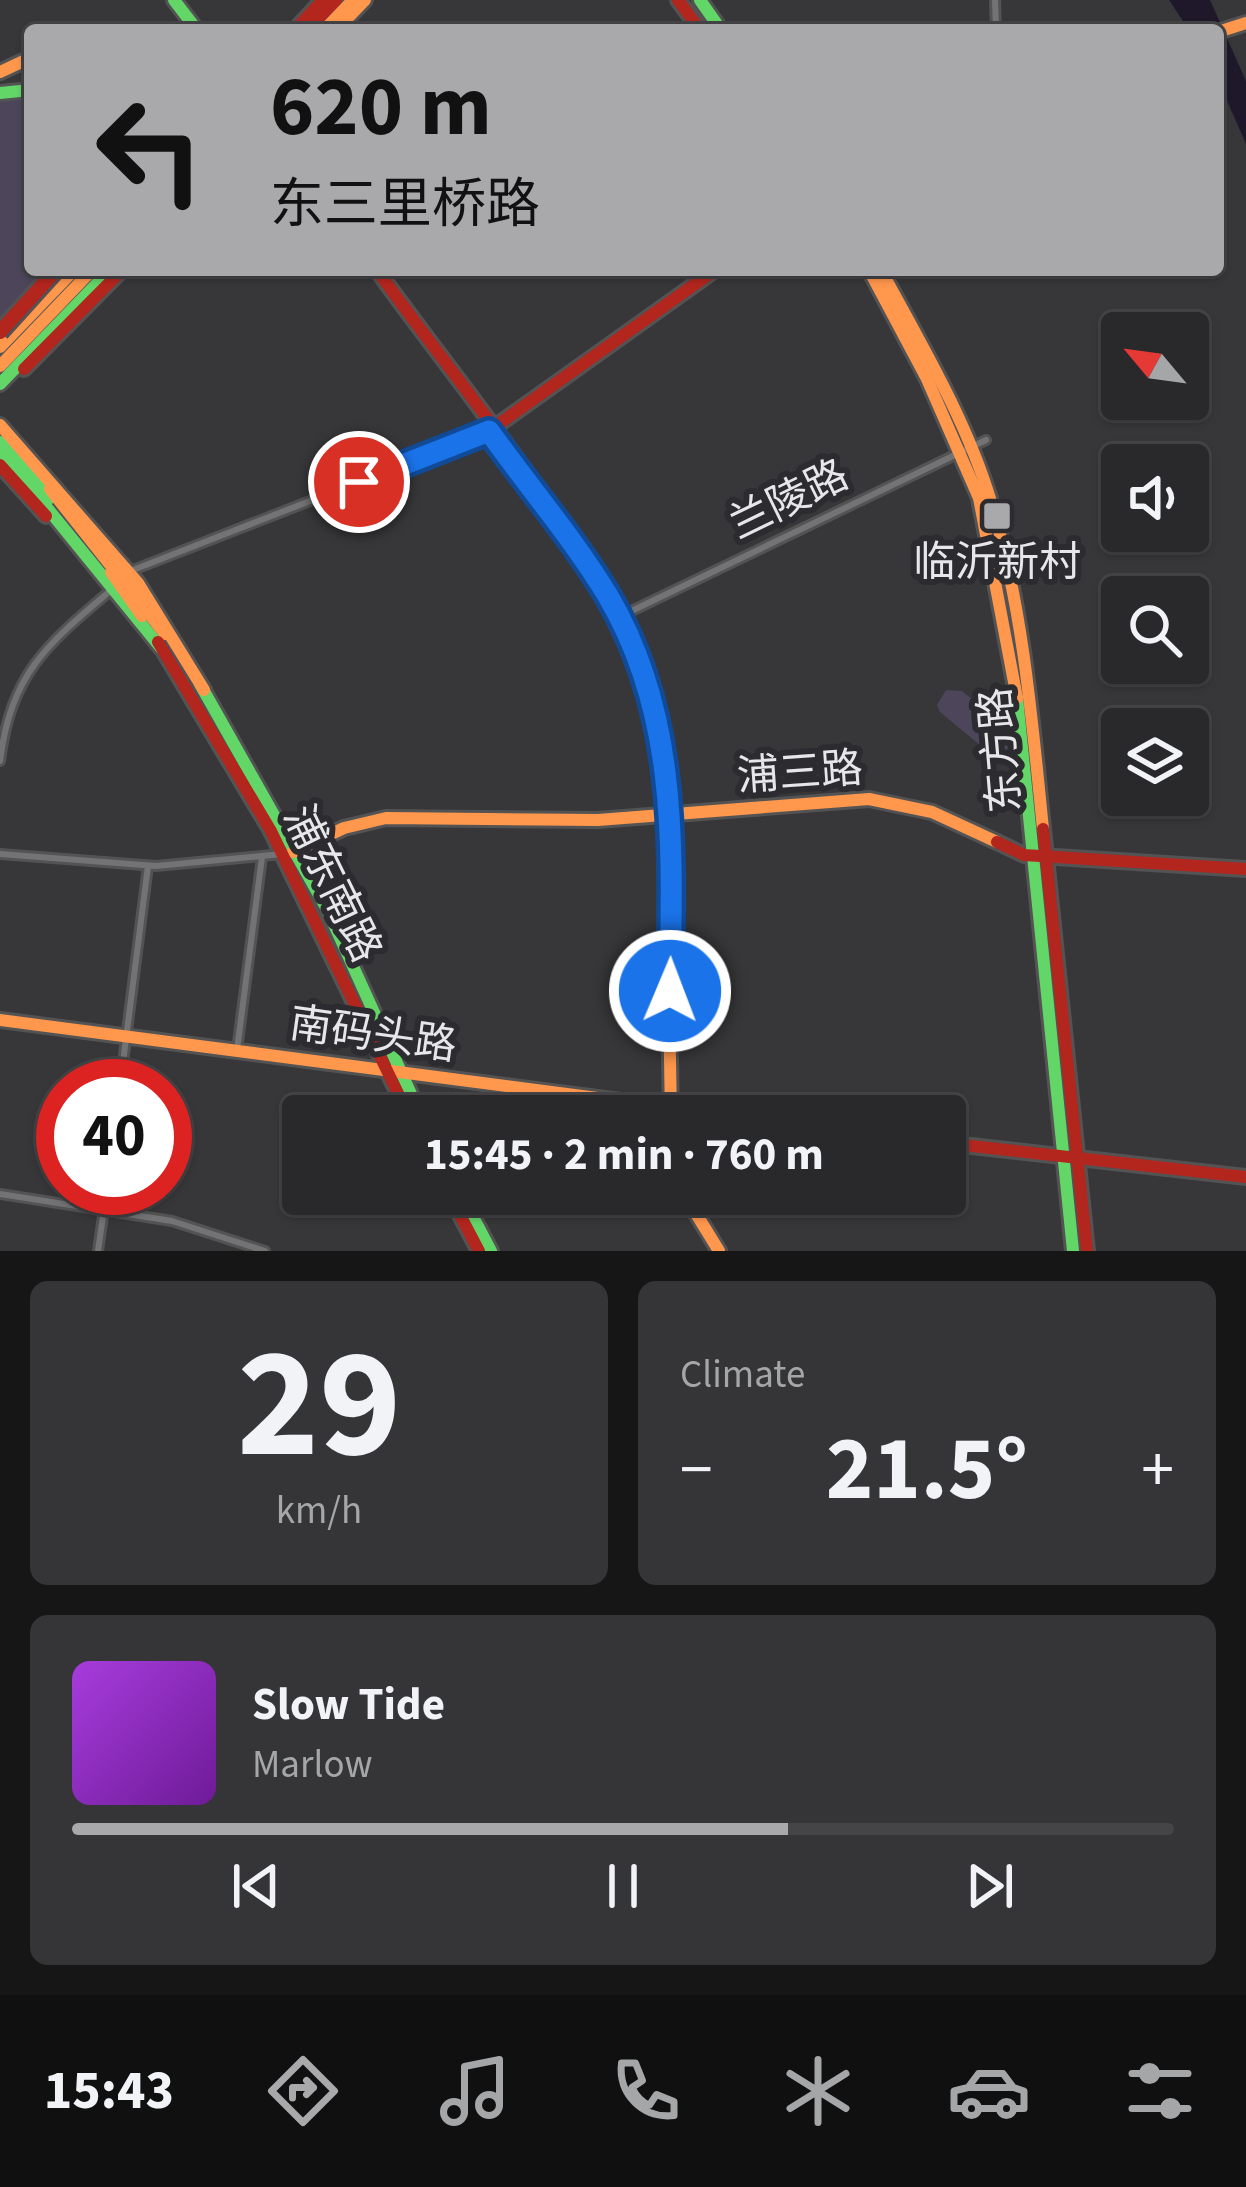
<!DOCTYPE html>
<html lang="en">
<head>
<meta charset="utf-8">
<style>
	body { margin:0; font-family:"Source Sans 3","Noto Sans SC",sans-serif; background:#353436; color:#f1f3f6; height:100vh; display:flex; flex-direction:column; font-size:45px; white-space:nowrap }
	* { box-sizing:border-box; margin:0 }
	p { font-size:39px; color:#a5a6a8 }
	.icon { flex:none; width:66px; height:66px; fill:none; stroke:currentColor; stroke-width:2; stroke-linecap:round; stroke-linejoin:round }
	.map { position:relative; height:1251px; overflow:hidden }
	.side { display:flex; flex-direction:column; gap:30px; padding:30px; background:#171617; flex:1 }
	.side>* { flex:none }
	.hud { position:absolute; left:24px; top:24px; width:1200px; height:252px; border-radius:12px; box-shadow:0 3px 9px #0004,0 0 0 3px #454447; background:#a9a8ab; color:#111; overflow:hidden }
	.needle { width:78px; rotate:299deg }
	.fabs { position:absolute; left:1101px; top:312px; display:grid; gap:24px }
	.fabs a { display:grid; place-items:center; width:108px; height:108px; border-radius:12px; background:#29282a; box-shadow:0 3px 9px #0004,0 0 0 3px #454447; font-size:60px }
	.speed { position:absolute; left:36px; top:1059px; display:flex; gap:24px; font-size:60px; font-weight:700; text-align:center }
	.speed>* { display:grid; place-content:center; width:156px; height:156px; border-radius:50%; background:#29282a; box-shadow:0 3px 9px #0004,0 0 0 3px #454447; line-height:1 }
	.speed .limit { border:18px solid #d22; background:#fff; color:#111 }
	.pin { position:absolute; display:grid; place-items:center; width:102px; height:102px; color:#fff; margin:-51px; border:6px solid #fff; border-radius:50%; box-shadow:0 3px 12px #0007 }
	.me { position:absolute; width:132px; margin:-66px; rotate:1deg; stroke-linejoin:round; filter:drop-shadow(0 0 9px #0008) }
	.turn { display:flex; align-items:center; gap:42px; height:252px; padding:0 48px; font-size:54px }
	.turn .icon { width:156px; height:156px; stroke-width:2.5 }
	.turn b { display:block; font-size:84px; line-height:102px }
	.big { font-size:90px; font-weight:700; line-height:1.1 }
	.side .card { flex:1; display:flex; flex-direction:column; justify-content:center; gap:18px; min-width:0; padding:0 42px; border-radius:18px; background:#353436 }
	.side .dial { align-items:center; gap:0 }
	.dial b { font-size:156px; line-height:1 }
	.song { display:flex; align-items:center; gap:36px }
	.cover { width:144px; height:144px; border-radius:18px; background:linear-gradient(135deg,hsl(280 70% 55%),hsl(280 70% 35%)) }
	.played { height:12px; border-radius:6px; background:linear-gradient(90deg,#a9a8ab 65%,#454447 65%) }
	.keys { display:flex; justify-content:space-around; direction:ltr }
	.heat { display:flex; justify-content:space-between; align-items:center; font-size:66px; direction:ltr }
	.side .tiles { flex:1; display:grid; gap:30px; grid-template-columns:1fr 1fr }
	.card:last-child { grid-column:span 2 }
	.trip { position:absolute; left:282px; top:1095px; width:684px; height:120px; border-radius:12px; background:#29282a; box-shadow:0 3px 9px #0004,0 0 0 3px #454447; font-weight:700; line-height:120px; text-align:center }
	.tab-bar { display:flex; height:192px; justify-content:space-around; align-items:center; background:#101011; color:#a5a6a8 }
	.tab-bar .icon { width:84px; height:84px }
	.tab-bar .on { color:#a9a8ab }
	.tab-bar b { font-size:54px; color:#f1f3f6 }
	.map>svg:first-child { display:block }
	.green { fill:#4d465b }
	.water { fill:#1f182b }
	.lines { fill:none; stroke-linecap:round; stroke-linejoin:round }
	.street-casing { stroke:#535354; stroke-width:12 }
	.fast-casing { stroke:#535354; stroke-width:18 }
	.slow-casing { stroke:#535354; stroke-width:18 }
	.jam-casing { stroke:#535354; stroke-width:18 }
	.street { stroke:#737274; stroke-width:6 }
	.fast { stroke:#63d668; stroke-width:12 }
	.slow { stroke:#ff974d; stroke-width:12 }
	.jam { stroke:#b3261e; stroke-width:12 }
	.jam-bridge-casing { stroke:#535354; stroke-width:20; stroke-linecap:butt }
	.jam-bridge { stroke:#b3261e; stroke-width:14 }
	.route-casing { stroke:#114b97; stroke-width:30 }
	.route { stroke:#1a73e8; stroke-width:21 }
	.poi-dot { fill:#a9a8ab; stroke:#2c2b2f; stroke-width:4.5 }
	.labels { text-anchor:middle; dominant-baseline:central; stroke-width:12; stroke-linejoin:round; paint-order:stroke }
	.street-label { font-size:42px; fill:#e7e6e9; stroke:#2c2b2f }
	.poi-label { font-size:42px; fill:#e7e6e9; stroke:#2c2b2f }
</style>
</head>
<body>
<div class="map">
<svg width="1246" height="1251" viewBox="0 0 1246 1251">
	<rect width="100%" height="100%" fill="#373638"/>
	<g class="green">
		<polygon points="30,96 30,270 50,270 0,323 0,102"/>
		<polygon points="946,690 962,691 1011,732 1009,749 992,755 940,712 937,705"/>
	</g>
	<polygon class="water" points="1169,0 1210,0 1246,81 1246,144 1218,80 1218,30 1189,30"/>
	<g class="lines">
		<defs>
			<g id="street">
				<polyline points="995,0 996,30"/>
				<polyline points="133,570 487,432"/>
				<polyline points="619,617 986,440"/>
				<path d="M0,761c11,-87 46,-116 110,-170"/>
				<polyline points="0,854 156,866 282,854"/>
				<polyline points="237,1050 262,857"/>
				<polyline points="120,1086 148,866"/>
				<polyline points="0,1194 172,1221 265,1251"/>
				<polyline points="98,1251 107,1188"/>
			</g>
			<g id="fast">
				<polyline points="174,0 197,30"/>
				<polyline points="700,0 721,30"/>
				<polyline points="0,93 30,90"/>
				<polyline points="0,384 110,270"/>
				<polyline points="0,442 50,498"/>
				<polyline points="0,450 161,648"/>
				<polyline points="200,684 327,909 421,1116"/>
				<polyline points="1017,698 1073,1251"/>
				<polyline points="461,1194 491,1251"/>
			</g>
			<g id="slow">
				<polyline points="324,30 353,0"/>
				<polyline points="336,30 365,0"/>
				<polyline points="1218,32 1246,23"/>
				<polyline points="0,72 30,58"/>
				<polyline points="869,270 927,379 979,498 1017,698"/>
				<path d="M881,270c40,74 86,151 110,232 32,106 41,218 52,327"/>
				<polyline points="0,347 74,270"/>
				<polyline points="0,366 92,270"/>
				<polyline points="0,425 138,583 204,690"/>
				<polyline points="50,489 165,634"/>
				<polyline points="111,572 142,616"/>
				<polyline points="665,776 671,1116"/>
				<polyline points="293,852 344,828 386,818 598,820 869,799 932,812 997,842"/>
				<polyline points="0,1020 736,1116"/>
				<polyline points="684,1194 719,1251"/>
			</g>
			<g id="jam">
				<polyline points="678,0 700,30"/>
				<polyline points="295,30 323,0"/>
				<polyline points="307,30 336,0"/>
				<path d="M377,270c109,153 260,317 288,506"/>
				<polyline points="24,369 122,270"/>
				<polyline points="489,431 715,270"/>
				<polyline points="0,465 46,516"/>
				<polyline points="158,642 271,831 409,1116"/>
				<polyline points="1043,829 1087,1251"/>
				<polyline points="997,842 1024,855 1246,869"/>
				<polyline points="945,1143 1246,1177"/>
				<polyline points="449,1194 479,1251"/>
			</g>
		</defs>
		<use href="#street" class="street-casing"/>
		<use href="#fast" class="fast-casing"/>
		<use href="#slow" class="slow-casing"/>
		<use href="#jam" class="jam-casing"/>
		<use href="#street" class="street"/>
		<use href="#fast" class="fast"/>
		<use href="#slow" class="slow"/>
		<use href="#jam" class="jam"/>
		<defs>
			<polyline id="jam-bridge" points="0,332 56,270"/>
		</defs>
		<use href="#jam-bridge" class="jam-bridge-casing"/>
		<use href="#jam-bridge" class="jam-bridge"/>
	</g>
	<g class="lines">
		<defs>
			<path id="route" d="M359,482l130,-51c39,55 84,107 119,165 72,122 64,258 62,395"/>
		</defs>
		<use href="#route" class="route-casing"/>
		<use href="#route" class="route"/>
	</g>
	<rect class="poi-dot" x="982" y="501" width="30" height="30" rx="6"/>
	<g class="labels">
		<g class="street-label">
			<text transform="translate(789 500) rotate(-26)">兰陵路</text>
			<text transform="translate(1001 750) rotate(-95)">东方路</text>
			<text transform="translate(800 773) rotate(-4)">浦三路</text>
			<text transform="translate(332 884) rotate(64)">浦东南路</text>
			<text transform="translate(373 1035) rotate(8)">南码头路</text>
		</g>
		<g class="poi-label">
			<text x="997" y="563">临沂新村</text>
		</g>
	</g>
</svg>
<div class="fabs">
<a><svg class="needle" viewBox="-14 -14 28 28"><path d="M0-13l5 13h-10z" fill="#e53935"/><path d="M0 13l5-13h-10z" fill="#a5a6a8"/></svg></a>
<a><svg class="icon" aria-label="sound" viewBox="0 0 24 24"><path d="M4 9h4l5-4v14l-5-4H4zM17 9q2 3 0 6"/></svg></a>
<a><svg class="icon" aria-label="search" viewBox="0 0 24 24"><circle cx="10" cy="10" r="6"/><path d="M15 15l6 6"/></svg></a>
<a><svg class="icon" aria-label="layers" viewBox="0 0 24 24"><path d="M12 4l9 5-9 5-9-5zM3 14l9 5 9-5"/></svg></a>
</div>
<div class="speed"><div class="limit">40</div></div>
<div class="pin" style="left:359px;top:482px;background:#d93025"><svg class="icon" aria-label="arrive" viewBox="0 0 24 24"><path d="M6 21V4h12l-3 4 3 4H6"/></svg></div>
<svg class="me" style="left:670px;top:991px" viewBox="-20 -20 40 40"><circle r="17" fill="#1a73e8" stroke="#fff" stroke-width="3"/><path d="M0-11L8 9 0 5-8 9z" fill="#fff"/></svg>
<div class="trip">15:45 · 2 min · 760 m</div>
<div class="hud">
<div class="turn"><svg class="icon" aria-label="left" viewBox="0 0 24 24"><path d="M17 20v-9H6M10 6l-5 5 5 5"/></svg><div><b>620 m</b>东三里桥路</div></div>
</div>
</div>
<section class="side">
<div class="tiles">
<div class="card dial"><b>29</b><p>km/h</p></div>
<div class="card"><p>Climate</p>
<div class="heat"><a>−</a><b class="big">21.5°</b><a>+</a></div>
</div>
<div class="card">
<div class="song"><i class="cover"></i><div><b>Slow Tide</b><p>Marlow</p></div></div>
<div class="played"></div>
<div class="keys"><svg class="icon" aria-label="previous" viewBox="0 0 24 24"><path d="M18 5L8 12l10 7zM5 5v14"/></svg><svg class="icon" aria-label="pause" viewBox="0 0 24 24"><path d="M8 5v14M16 5v14"/></svg><svg class="icon" aria-label="next" viewBox="0 0 24 24"><path d="M6 5l10 7-10 7zM19 5v14"/></svg></div>
</div>
</div>
</section>
<nav class="tab-bar">
<b>15:43</b>
<svg class="icon on" aria-label="directions" viewBox="0 0 24 24"><path d="M12 3l9 9-9 9-9-9zM9 14v-3h6M13 9l2 2-2 2"/></svg>
<svg class="icon" aria-label="music" viewBox="0 0 24 24"><path d="M9 18V5l10-2v13"/><circle cx="6" cy="18" r="3"/><circle cx="16" cy="16" r="3"/></svg>
<svg class="icon" aria-label="phone" viewBox="0 0 24 24"><path d="M5 4h4l2 5-3 2q2 4 5 5l2-3 5 2v4C11 20 4 13 5 4z"/></svg>
<svg class="icon" aria-label="climate" viewBox="0 0 24 24"><path d="M12 3v18M4 7l16 10M4 17L20 7"/></svg>
<svg class="icon" aria-label="car" viewBox="0 0 24 24"><path d="M5 17H2v-5l4-1 3-4h7l3 4 3 1v5h-3M9 17h6M6 11h13"/><circle cx="7" cy="17" r="2"/><circle cx="17" cy="17" r="2"/></svg>
<svg class="icon" aria-label="filters" viewBox="0 0 24 24"><path d="M4 7h16M4 17h16"/><circle cx="9" cy="7" r="2"/><circle cx="15" cy="17" r="2"/></svg>
</nav>
</body>
</html>
